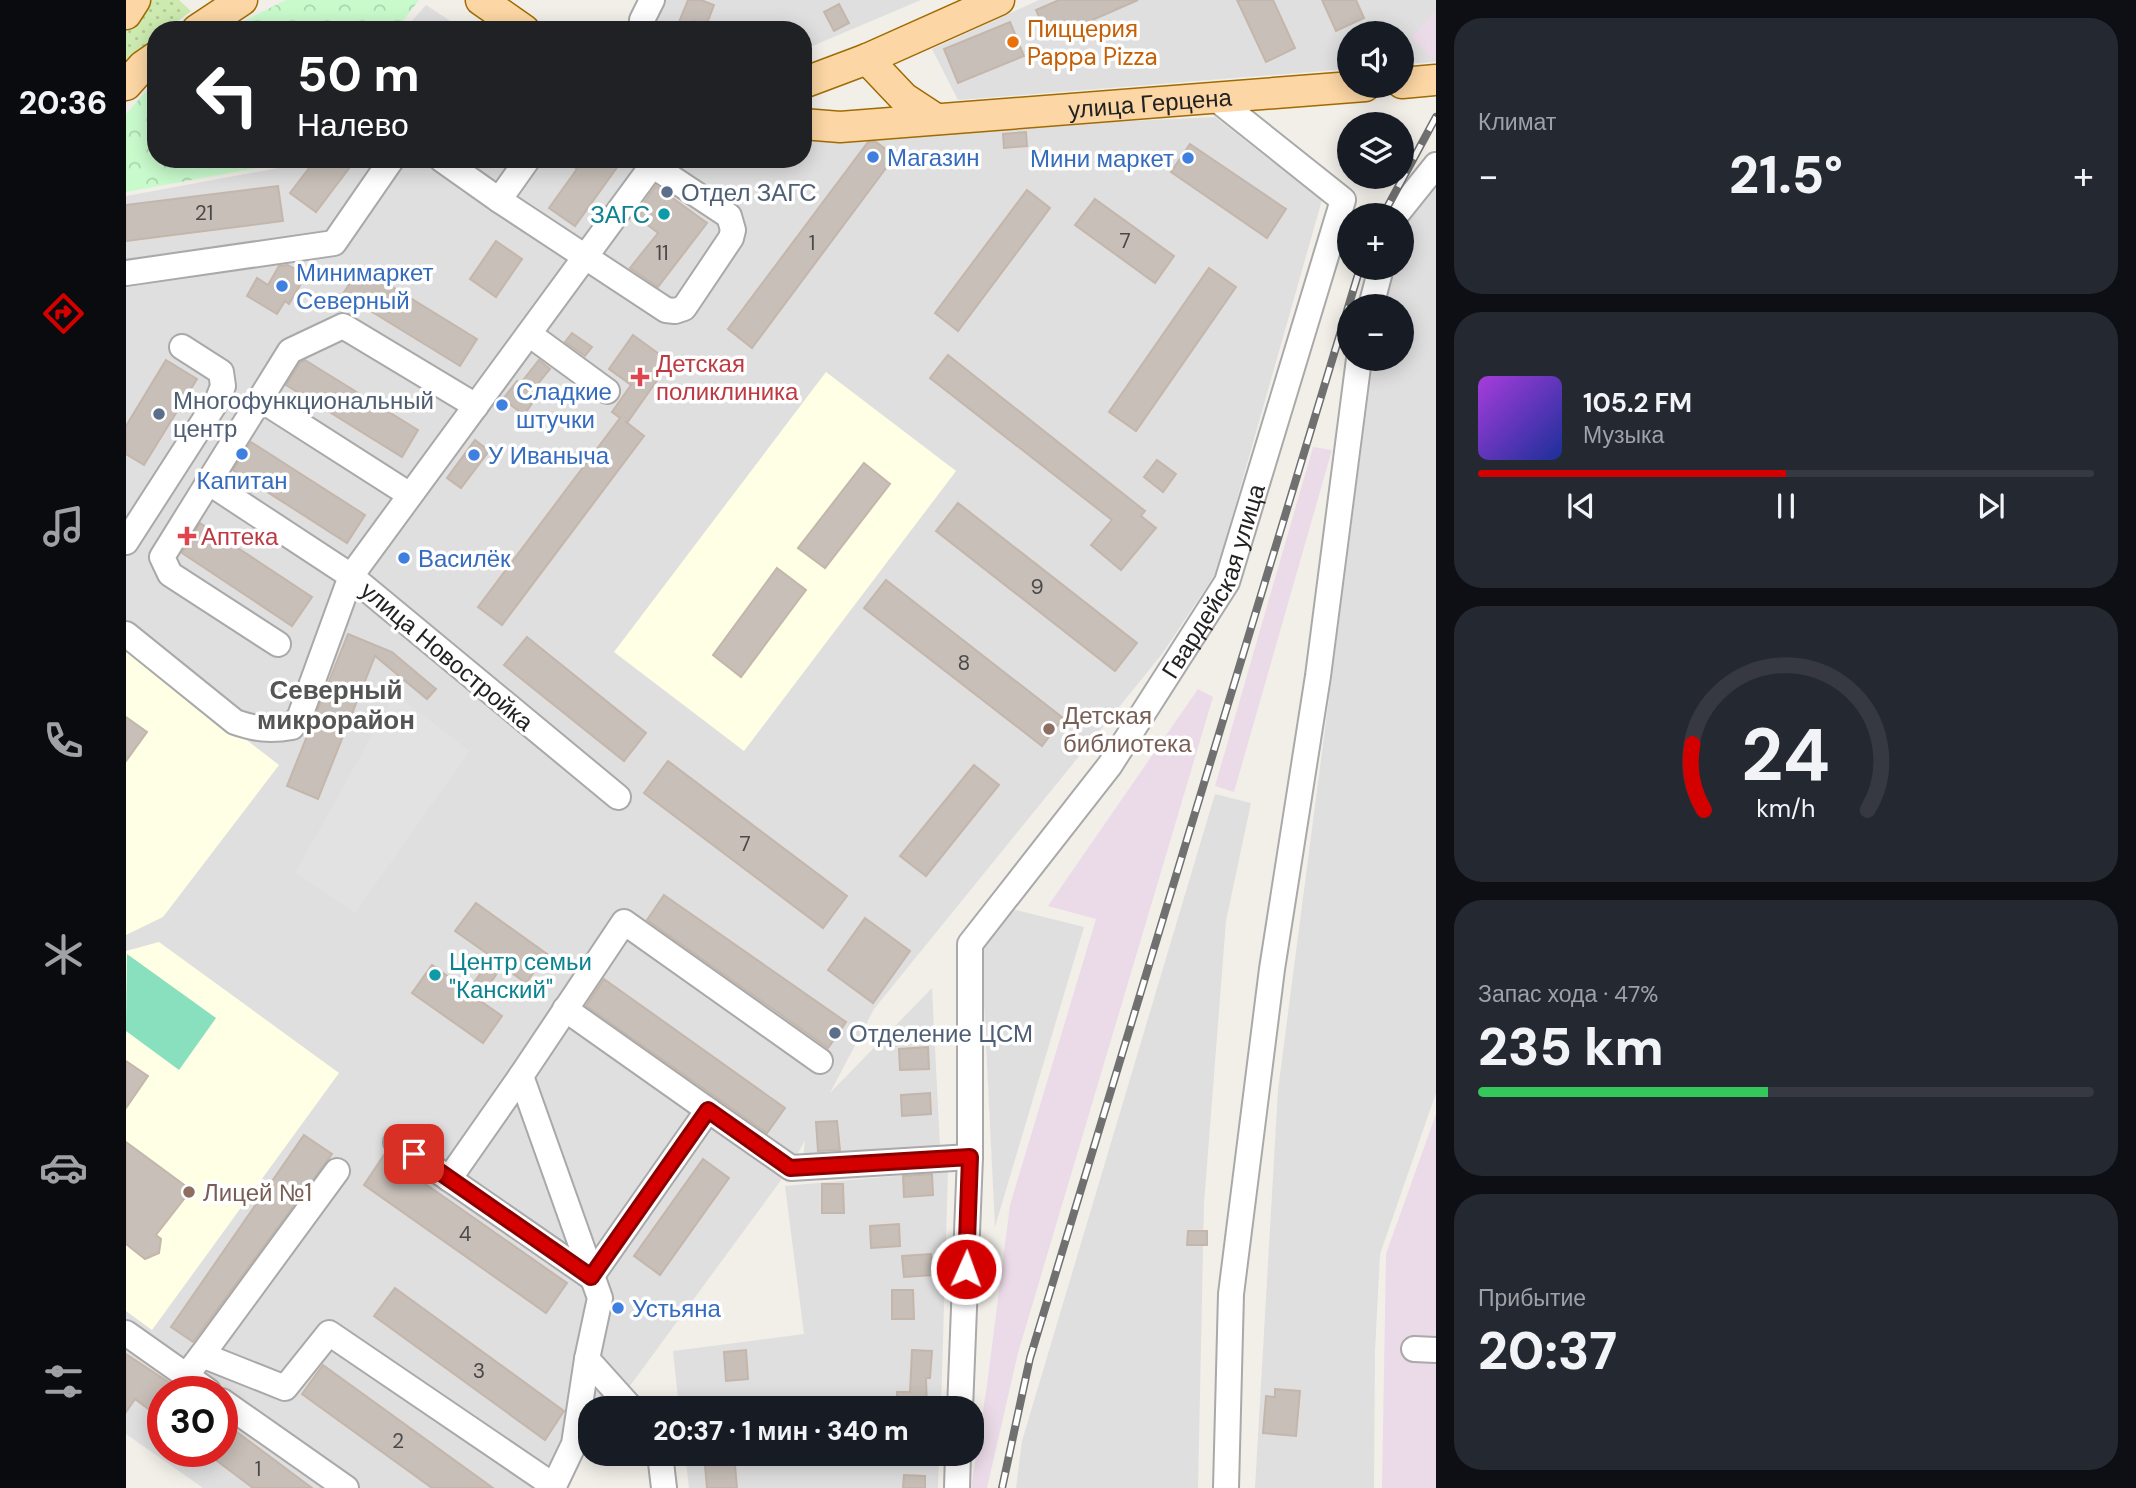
<!DOCTYPE html>
<html lang="ru">
<head>
<meta charset="utf-8">
<style>
	body { margin:0; font-family:"DM Sans",sans-serif; background:#242831; color:#f1f3f6; height:100vh; display:flex; flex-direction:column; font-size:26px; white-space:nowrap }
	* { box-sizing:border-box; margin:0 }
	p { font-size:23px; color:#9ea1a6 }
	.icon { flex:none; width:38px; height:38px; fill:none; stroke:currentColor; stroke-width:2; stroke-linecap:round; stroke-linejoin:round }
	.map { position:relative; flex:1; overflow:hidden }
	.drawer { display:flex; flex-direction:column; gap:18px; padding:18px; background:#0d0f14; width:700px }
	.drawer>* { flex:none }
	.banner { position:absolute; left:21px; top:21px; width:665px; height:147px; border-radius:28px; box-shadow:0 4px 18px #0003; background:#202124; color:#fff; overflow:hidden }
	.fabs { position:absolute; left:1211px; top:21px; display:grid; gap:14px }
	.fabs a { display:grid; place-items:center; width:77px; height:77px; border-radius:50%; background:#171b24; box-shadow:0 4px 18px #0003; font-size:35px }
	.speed { position:absolute; left:21px; top:1376px; display:flex; gap:14px; font-size:35px; font-weight:700; text-align:center }
	.speed>* { display:grid; place-content:center; width:91px; height:91px; border-radius:50%; background:#171b24; box-shadow:0 4px 18px #0003; line-height:1 }
	.speed .limit { border:10px solid #d22; background:#fff; color:#111 }
	.pin { position:absolute; display:grid; place-items:center; width:60px; height:60px; color:#fff; margin:-30px; border-radius:14px; box-shadow:0 4px 10px #0006 }
	.me { position:absolute; width:77px; margin:-38px; rotate:2deg; stroke-linejoin:round; filter:drop-shadow(0 0 5px #0008) }
	.turn { display:flex; align-items:center; gap:24px; height:147px; padding:0 35px; font-size:32px }
	.turn .icon { width:91px; height:91px; stroke-width:2.5 }
	.turn b { display:block; font-size:49px; line-height:60px }
	.big { font-size:52px; font-weight:800; line-height:1.1 }
	.drawer .card { flex:1; display:flex; flex-direction:column; justify-content:center; gap:10px; min-width:0; padding:0 24px; border-radius:28px; background:#242831 }
	.drawer .dial { align-items:center; gap:0 }
	.dial svg { height:182px; overflow:visible; fill:none; stroke:#363941; stroke-width:7; stroke-linecap:round; text-anchor:middle }
	.dial text { fill:#f1f3f6; stroke:none }
	.song { display:flex; align-items:center; gap:21px }
	.cover { width:84px; height:84px; border-radius:10px; background:linear-gradient(135deg,hsl(280 70% 55%),hsl(230 70% 35%)) }
	.played { height:7px; border-radius:4px; background:linear-gradient(90deg,#d40000 50%,#363941 50%) }
	.keys { display:flex; justify-content:space-around; direction:ltr }
	.heat { display:flex; justify-content:space-between; align-items:center; font-size:38px; direction:ltr }
	.charge { height:10px; border-radius:5px; background:linear-gradient(90deg,#34c759 47%,#363941 0) }
	.trip { position:absolute; left:452px; top:1396px; width:406px; height:70px; border-radius:28px; background:#171b24; box-shadow:0 4px 18px #0003; font-weight:800; line-height:70px; text-align:center }
	main { display:flex; flex:1; min-height:0 }
	.tab-bar { display:flex; flex-direction:column; width:126px; justify-content:space-around; align-items:center; background:#090b0e; color:#9ea1a6 }
	.tab-bar .icon { width:49px; height:49px }
	.tab-bar .selected { color:#d40000 }
	.tab-bar b { font-size:32px; color:#f1f3f6 }
	.map>svg:first-child { display:block }
	.residential { fill:#e0dfdf; fill-rule:evenodd }
	.industrial { fill:#ebdbe8 }
	.education { fill:#ffffe5 }
	.grass { fill:url(#grass-dots) }
	.park { fill:url(#park-crowns) }
	.pitch { fill:#88e0be }
	.parking { fill:#e2e2e2 }
	.building { fill:#c7bfb8; stroke:#c4b6ab; stroke-width:2 }
	.lines { fill:none; stroke-linecap:round; stroke-linejoin:round }
	.minor-casing { stroke:#a9a9a9; stroke-width:28 }
	.major-casing { stroke:#a06b00; stroke-width:33 }
	.minor { stroke:#fff; stroke-width:24 }
	.major { stroke:#fcd6a4; stroke-width:30 }
	.rail-casing { stroke:#707070; stroke-width:8 }
	.rail { stroke:#fff; stroke-width:5; stroke-dasharray:16; stroke-linecap:butt }
	.route-casing { stroke:#8a0000; stroke-width:18 }
	.route { stroke:#d40000; stroke-width:12 }
	.food-dot { fill:#e8710a; stroke:#fff; stroke-width:2.5 }
	.shop-dot { fill:#3f7fe0; stroke:#fff; stroke-width:2.5 }
	.service-dot { fill:#5c6f8a; stroke:#fff; stroke-width:2.5 }
	.culture-dot { fill:#0f9aa8; stroke:#fff; stroke-width:2.5 }
	.health-dot { fill:#e0444e; stroke:#fff; stroke-width:2.5 }
	.education-dot { fill:#8d6e63; stroke:#fff; stroke-width:2.5 }
	.labels { text-anchor:middle; dominant-baseline:central; stroke-width:7; stroke-linejoin:round; paint-order:stroke }
	.number-label { font-size:21px; fill:#4b4948 }
	.food-label { font-size:24px; fill:#c56008; stroke:#fff; text-anchor:start }
	.street-label { font-size:24px; fill:#222; stroke:#fff }
	.shop-label { font-size:24px; fill:#366cbe; stroke:#fff; text-anchor:start }
	.service-label { font-size:24px; fill:#4e5e75; stroke:#fff; text-anchor:start }
	.culture-label { font-size:24px; fill:#0d838f; stroke:#fff; text-anchor:end }
	.health-label { font-size:24px; fill:#be3a42; stroke:#fff; text-anchor:start }
	.education-label { font-size:24px; fill:#785e54; stroke:#fff; text-anchor:start }
	.neighbourhood-label { font-size:26px; font-weight:bold; fill:#555; stroke:#fff }
</style>
</head>
<body>
<main>
<nav class="tab-bar">
<b>20:36</b>
<svg class="icon selected" aria-label="directions" viewBox="0 0 24 24"><path d="M12 3l9 9-9 9-9-9zM9 14v-3h6M13 9l2 2-2 2"/></svg>
<svg class="icon" aria-label="music" viewBox="0 0 24 24"><path d="M9 18V5l10-2v13"/><circle cx="6" cy="18" r="3"/><circle cx="16" cy="16" r="3"/></svg>
<svg class="icon" aria-label="phone" viewBox="0 0 24 24"><path d="M5 4h4l2 5-3 2q2 4 5 5l2-3 5 2v4C11 20 4 13 5 4z"/></svg>
<svg class="icon" aria-label="climate" viewBox="0 0 24 24"><path d="M12 3v18M4 7l16 10M4 17L20 7"/></svg>
<svg class="icon" aria-label="car" viewBox="0 0 24 24"><path d="M5 17H2v-5l4-1 3-4h7l3 4 3 1v5h-3M9 17h6M6 11h13"/><circle cx="7" cy="17" r="2"/><circle cx="17" cy="17" r="2"/></svg>
<svg class="icon" aria-label="filters" viewBox="0 0 24 24"><path d="M4 7h16M4 17h16"/><circle cx="9" cy="7" r="2"/><circle cx="15" cy="17" r="2"/></svg>
</nav>
<div class="map">
<svg width="1310" height="1488" viewBox="0 0 1310 1488">
	<defs>
		<pattern id="grass-dots" width="8" height="8" patternUnits="userSpaceOnUse" patternTransform="scale(1.75)"><rect width="8" height="8" fill="#cdebb0"/><path d="M2 2h.1M6 6h.1" fill="none" stroke="#b0c997" stroke-width="1.8" stroke-linecap="round"/></pattern>
		<pattern id="park-crowns" width="20" height="18" patternUnits="userSpaceOnUse" patternTransform="scale(1.75)"><rect width="20" height="18" fill="#c8facc"/><path d="M2 6a3 3 0 1 1 6 0M12 15a3 3 0 1 1 6 0" fill="none" stroke="#acd6af"/></pattern>
	</defs>
	<rect width="100%" height="100%" fill="#f2efe9"/>
	<g class="residential">
		<polygon points="539,0 795,0 677,50 677,30 524,30"/>
		<polygon points="913,0 1310,0 1310,62 1276,64 1276,33 1223,33 1223,69 832,100 806,49"/>
		<polygon points="300,5 338,30 278,30"/>
		<path d="M1089,117l107,83 -106,373 -54,81 -288,355 -44,84 102,-105 8,159 -137,12 2,-19 -15,28 -177,241h-23v31l-36,48h-351l-77,-54v-1238l163,-30 6,-7h508v-17l74,-9zM37,1391h59v60h-59z"/>
		<polygon points="1310,179 1310,1093 1254,1254 1249,1351 1248,1488 1129,1488 1152,1090 1247,360 1276,359 1276,306 1259,306 1268,268 1276,268 1276,232 1280,214"/>
		<polygon points="1089,794 1125,803 1100,921 1078,1204 1072,1488 890,1488 896,1441"/>
		<polygon points="886,909 958,927 869,1227 855,942"/>
		<polygon points="822,1171 815,1409 553,1409 547,1351 678,1334 659,1186"/>
		<polygon points="559,1454 813,1454 812,1488 563,1488"/>
	</g>
	<g class="industrial">
		<polygon points="1310,11 1310,57 1307,59 1285,38"/>
		<polygon points="1187,447 1206,450 1108,792 1089,786"/>
		<polygon points="1072,689 1087,697 892,1353 861,1488 845,1488 861,1385 884,1205 970,919 922,906"/>
		<polygon points="1310,1114 1310,1488 1256,1488 1260,1254"/>
	</g>
	<g class="education">
		<polygon points="700,372 830,471 618,751 488,652"/>
		<polygon points="0,647 153,765 37,917 0,935"/>
		<polygon points="33,942 213,1073 26,1330 0,1311 0,951"/>
	</g>
	<polygon class="grass" points="16,0 53,0 65,11 40,30 30,30 30,37 22,43 0,69 0,25"/>
	<g class="park">
		<polygon points="160,0 293,0 270,30 100,30"/>
		<polygon points="30,80 30,159 161,159 158,163 0,192 0,114"/>
	</g>
	<polygon class="pitch" points="1,954 90,1018 53,1070 0,1031"/>
	<polygon class="parking" points="269,694 344,751 229,913 169,873"/>
	<g class="building">
		<polygon points="562,0 575,0 588,5 580,26 568,21 565,30 551,27"/>
		<polygon points="933,0 1012,0 923,39 910,10"/>
		<polygon points="1111,0 1147,0 1169,48 1140,62"/>
		<polygon points="1196,0 1230,0 1238,18 1210,31"/>
		<polygon points="713,4 723,23 708,31 698,12"/>
		<polygon points="884,22 898,56 832,83 818,49"/>
		<polygon points="900,132 901,146 878,148 877,134"/>
		<polygon points="742,142 750,142 769,156 626,348 602,329"/>
		<polygon points="1064,144 1160,209 1141,238 1045,172"/>
		<polygon points="190,159 230,159 190,212 164,193"/>
		<polygon points="438,159 497,159 449,226 423,208 451,169"/>
		<polygon points="152,186 157,221 0,241 0,205"/>
		<polygon points="530,186 581,223 532,287 504,268 532,233 509,215"/>
		<polygon points="901,190 924,208 832,331 809,313"/>
		<polygon points="969,199 1048,256 1029,283 949,225"/>
		<polygon points="370,241 396,259 370,297 344,279"/>
		<polygon points="162,265 180,275 163,304 159,301 151,314 121,296 131,278 142,285 153,266"/>
		<polygon points="234,267 351,339 334,366 217,294"/>
		<polygon points="1083,268 1110,287 1010,431 983,412"/>
		<polygon points="446,333 466,347 459,356 439,342"/>
		<polygon points="507,335 544,362 501,423 499,421 518,436 376,625 352,607 494,418 486,412 505,385 483,369"/>
		<polygon points="822,355 1019,511 1015,516 1030,528 995,570 965,545 986,520 804,378"/>
		<polygon points="40,360 71,379 18,465 0,454 0,426"/>
		<polygon points="179,360 292,430 276,457 160,385 174,363"/>
		<polygon points="413,360 424,369 401,397 407,402 398,415 377,399 391,381 394,384"/>
		<polygon points="349,440 363,451 335,488 321,478"/>
		<polygon points="125,442 239,515 221,543 107,470"/>
		<polygon points="1031,460 1050,474 1037,492 1018,477"/>
		<polygon points="738,463 764,484 699,568 672,548"/>
		<polygon points="832,503 1011,643 989,671 810,531"/>
		<polygon points="74,523 186,597 166,626 56,553"/>
		<polygon points="651,568 680,590 615,677 587,655"/>
		<polygon points="760,580 937,718 916,746 738,608"/>
		<polygon points="222,634 266,652 310,689 301,699 249,656 192,799 161,786"/>
		<polygon points="401,637 520,733 498,761 378,665"/>
		<polygon points="0,717 21,732 0,761"/>
		<polygon points="542,761 721,896 697,928 518,793"/>
		<polygon points="848,765 873,785 800,876 774,856"/>
		<polygon points="538,895 720,1022 702,1048 521,920"/>
		<polygon points="350,903 421,954 400,983 376,966 353,1000 376,1016 357,1043 286,993 306,965 342,991 366,957 329,931"/>
		<polygon points="739,918 784,951 747,1003 702,970"/>
		<polygon points="478,979 659,1108 641,1133 460,1006"/>
		<polygon points="802,1047 803,1069 774,1070 773,1049"/>
		<polygon points="0,1061 22,1076 0,1108"/>
		<polygon points="804,1093 805,1114 776,1116 775,1095"/>
		<polygon points="711,1121 714,1150 692,1151 690,1122"/>
		<polygon points="178,1135 206,1154 67,1342 45,1327"/>
		<polygon points="0,1142 65,1190 30,1235 35,1239 33,1253 19,1259 0,1244"/>
		<polygon points="258,1155 441,1283 420,1313 238,1185"/>
		<polygon points="577,1159 603,1178 534,1275 508,1256"/>
		<polygon points="806,1174 807,1195 778,1197 777,1176"/>
		<polygon points="696,1184 717,1184 718,1213 696,1213"/>
		<polygon points="773,1224 774,1246 745,1248 744,1226"/>
		<polygon points="1062,1231 1081,1231 1081,1245 1061,1245"/>
		<polygon points="805,1254 807,1275 778,1277 776,1256"/>
		<polygon points="269,1288 438,1411 419,1440 248,1316"/>
		<polygon points="766,1290 787,1290 788,1319 766,1319"/>
		<polygon points="620,1350 622,1379 600,1381 598,1352"/>
		<polygon points="786,1350 806,1351 804,1378 800,1378 801,1409 771,1409 771,1392 784,1392"/>
		<polygon points="0,1354 56,1391 37,1391 37,1420 9,1399 0,1412"/>
		<polygon points="197,1365 367,1488 306,1488 176,1394"/>
		<polygon points="1149,1389 1174,1391 1170,1436 1137,1433 1140,1396 1149,1397"/>
		<polygon points="96,1421 186,1488 127,1488 78,1451 96,1451"/>
		<polygon points="578,1454 608,1454 611,1488 581,1488"/>
		<polygon points="778,1475 799,1476 799,1488 777,1488"/>
	</g>
	<g class="lines">
		<defs>
			<g id="minor">
				<polyline points="516,20 526,0"/>
				<polyline points="315,159 373,200"/>
				<polyline points="402,159 373,200 540,310 549,311 558,308 605,238 607,230 603,216 526,165"/>
				<polyline points="1270,215 1310,165"/>
				<polyline points="0,273 208,243 266,159"/>
				<polyline points="1245,306 1255,268"/>
				<polyline points="403,334 481,391"/>
				<polyline points="134,399 284,495"/>
				<polyline points="0,542 92,399 97,386 95,372 56,347"/>
				<path d="M0,634l109,88c20,7 35,9 57,5l8,-11 51,-140 -143,-94"/>
				<polyline points="152,644 44,574 36,557 164,351 217,326 350,406"/>
				<polyline points="492,797 225,576 531,159"/>
				<polyline points="439,1009 582,1110"/>
				<polyline points="270,1142 465,1277 582,1110 665,1168 844,1157"/>
				<polyline points="323,1179 395,1076"/>
				<polyline points="0,1333 82,1391"/>
				<polyline points="1288,1349 1310,1350"/>
				<polyline points="76,1355 211,1171"/>
				<polyline points="60,1376 76,1355 159,1388 203,1333 428,1486"/>
				<polyline points="96,1401 220,1488"/>
				<polyline points="506,1409 461,1359 474,1298 395,1076 498,922 694,1061"/>
				<path id="s1" d="M834,1409l10,-252v-213l140,-179 117,-183 116,-382 -128,-102"/>
				<polyline points="534,1454 538,1488"/>
				<polyline points="427,1488 448,1444 461,1359"/>
				<polyline points="831,1488 832,1454"/>
				<polyline points="1100,1488 1105,1294 1146,969 1192,676 1233,359"/>
			</g>
			<g id="major">
				<polyline points="355,0 398,30"/>
				<polyline points="0,14 9,0"/>
				<polyline points="71,30 116,0"/>
				<polyline points="741,59 778,98 810,119"/>
				<polyline points="677,83 741,59 873,0"/>
				<polyline points="1276,83 1310,80"/>
				<polyline points="0,85 17,66 30,57"/>
				<path id="s2" d="M677,124l37,3 525,-41"/>
			</g>
		</defs>
		<use href="#minor" class="minor-casing"/>
		<use href="#major" class="major-casing"/>
		<use href="#minor" class="minor"/>
		<use href="#major" class="major"/>
		<defs>
			<g id="rail">
				<polyline points="1257,215 1310,117"/>
				<polyline points="876,1488 904,1358 1234,268"/>
			</g>
		</defs>
		<use href="#rail" class="rail-casing"/>
		<use href="#rail" class="rail"/>
	</g>
	<g class="lines">
		<defs>
			<polyline id="route" points="288,1154 465,1277 582,1110 664,1168 844,1157 840,1269"/>
		</defs>
		<use href="#route" class="route-casing"/>
		<use href="#route" class="route"/>
	</g>
	<circle class="food-dot" cx="887" cy="42" r="7"/>
	<g class="shop-dot">
		<circle cx="747" cy="157" r="7"/>
		<circle cx="1062" cy="158" r="7"/>
		<circle cx="156" cy="286" r="7"/>
		<circle cx="376" cy="405" r="7"/>
		<circle cx="116" cy="454" r="7"/>
		<circle cx="348" cy="455" r="7"/>
		<circle cx="278" cy="558" r="7"/>
		<circle cx="492" cy="1308" r="7"/>
	</g>
	<g class="service-dot">
		<circle cx="541" cy="192" r="7"/>
		<circle cx="33" cy="414" r="7"/>
		<circle cx="709" cy="1033" r="7"/>
	</g>
	<g class="culture-dot">
		<circle cx="538" cy="214" r="7"/>
		<circle cx="309" cy="975" r="7"/>
	</g>
	<g class="health-dot">
		<path d="M510.5 366.5h7v7h7v7h-7v7h-7v-7h-7v-7h7z"/>
		<path d="M57.5 525.5h7v7h7v7h-7v7h-7v-7h-7v-7h7z"/>
	</g>
	<g class="education-dot">
		<circle cx="923" cy="729" r="7"/>
		<circle cx="63" cy="1192" r="7"/>
	</g>
	<g class="labels">
		<g class="number-label">
			<text x="78" y="213">21</text>
			<text x="999" y="241">7</text>
			<text x="686" y="243">1</text>
			<text x="536" y="253">11</text>
			<text x="911" y="587">9</text>
			<text x="838" y="663">8</text>
			<text x="619" y="844">7</text>
			<text x="339" y="1234">4</text>
			<text x="353" y="1371">3</text>
			<text x="272" y="1441">2</text>
			<text x="132" y="1469">1</text>
		</g>
		<g class="food-label">
			<text x="901" y="28">Пиццерия<tspan x="901" dy="28">Pappa Pizza</tspan></text>
		</g>
		<g class="street-label">
			<text stroke="none"><textPath href="#s2" startOffset="348">улица Герцена</textPath></text>
			<text stroke="none"><textPath href="#s1" startOffset="905">Гвардейская улица</textPath></text>
			<text transform="translate(321 656) rotate(40)">улица Новостройка</text>
		</g>
		<g class="shop-label">
			<text x="761" y="157">Магазин</text>
			<text x="1048" y="158" text-anchor="end">Мини маркет</text>
			<text x="170" y="272">Минимаркет<tspan x="170" dy="28">Северный</tspan></text>
			<text x="390" y="391">Сладкие<tspan x="390" dy="28">штучки</tspan></text>
			<text x="362" y="455">У Иваныча</text>
			<text x="116" y="480" text-anchor="middle">Капитан</text>
			<text x="292" y="558">Василёк</text>
			<text x="506" y="1308">Устьяна</text>
		</g>
		<g class="service-label">
			<text x="555" y="192">Отдел ЗАГС</text>
			<text x="47" y="400">Многофункциональный<tspan x="47" dy="28">центр</tspan></text>
			<text x="723" y="1033">Отделение ЦСМ</text>
		</g>
		<g class="culture-label">
			<text x="524" y="214">ЗАГС</text>
			<text x="323" y="961" text-anchor="start">Центр семьи<tspan x="323" dy="28">"Канский"</tspan></text>
		</g>
		<g class="health-label">
			<text x="530" y="363">Детская<tspan x="530" dy="28">поликлиника</tspan></text>
			<text x="75" y="536">Аптека</text>
		</g>
		<g class="education-label">
			<text x="937" y="715">Детская<tspan x="937" dy="28">библиотека</tspan></text>
			<text x="77" y="1192">Лицей №1</text>
		</g>
		<g class="neighbourhood-label">
			<text x="210" y="690">Северный<tspan x="210" dy="30">микрорайон</tspan></text>
		</g>
	</g>
</svg>
<div class="fabs">
<a><svg class="icon" aria-label="sound" viewBox="0 0 24 24"><path d="M4 9h4l5-4v14l-5-4H4zM17 9q2 3 0 6"/></svg></a>
<a><svg class="icon" aria-label="layers" viewBox="0 0 24 24"><path d="M12 4l9 5-9 5-9-5zM3 14l9 5 9-5"/></svg></a>
<a>+</a>
<a>−</a>
</div>
<div class="speed"><div class="limit">30</div></div>
<div class="pin" style="left:288px;top:1154px;background:#d93025"><svg class="icon" aria-label="arrive" viewBox="0 0 24 24"><path d="M6 21V4h12l-3 4 3 4H6"/></svg></div>
<svg class="me" style="left:840px;top:1269px" viewBox="-20 -20 40 40"><circle r="17" fill="#d40000" stroke="#fff" stroke-width="3"/><path d="M0-11L8 9 0 5-8 9z" fill="#fff"/></svg>
<div class="trip">20:37 · 1 мин · 340 m</div>
<div class="banner">
<div class="turn"><svg class="icon" aria-label="left" viewBox="0 0 24 24"><path d="M17 20v-9H6M10 6l-5 5 5 5"/></svg><div><b>50 m</b>Налево</div></div>
</div>
</div>
<section class="drawer">
<div class="card"><p>Климат</p>
<div class="heat"><a>−</a><b class="big">21.5°</b><a>+</a></div>
</div>
<div class="card">
<div class="song"><i class="cover"></i><div><b>105.2 FM</b><p>Музыка</p></div></div>
<div class="played"></div>
<div class="keys"><svg class="icon" aria-label="previous" viewBox="0 0 24 24"><path d="M18 5L8 12l10 7zM5 5v14"/></svg><svg class="icon" aria-label="pause" viewBox="0 0 24 24"><path d="M8 5v14M16 5v14"/></svg><svg class="icon" aria-label="next" viewBox="0 0 24 24"><path d="M6 5l10 7-10 7zM19 5v14"/></svg></div>
</div>
<div class="card dial"><svg viewBox="0 0 100 80">
<path d="M14 69A42 42 0 1 1 86 69"/>
<path d="M14 69A42 42 0 0 1 9 40" stroke="#d40000"/>
<text x="50" y="56" font-size="32" font-weight="700">24</text>
<text x="50" y="72" font-size="11">km/h</text>
</svg></div>
<div class="card"><p>Запас хода · 47%</p><b class="big">235 km</b><div class="charge"></div></div>
<div class="card"><p>Прибытие</p><b class="big">20:37</b></div>
</section>
</main>
</body>
</html>
